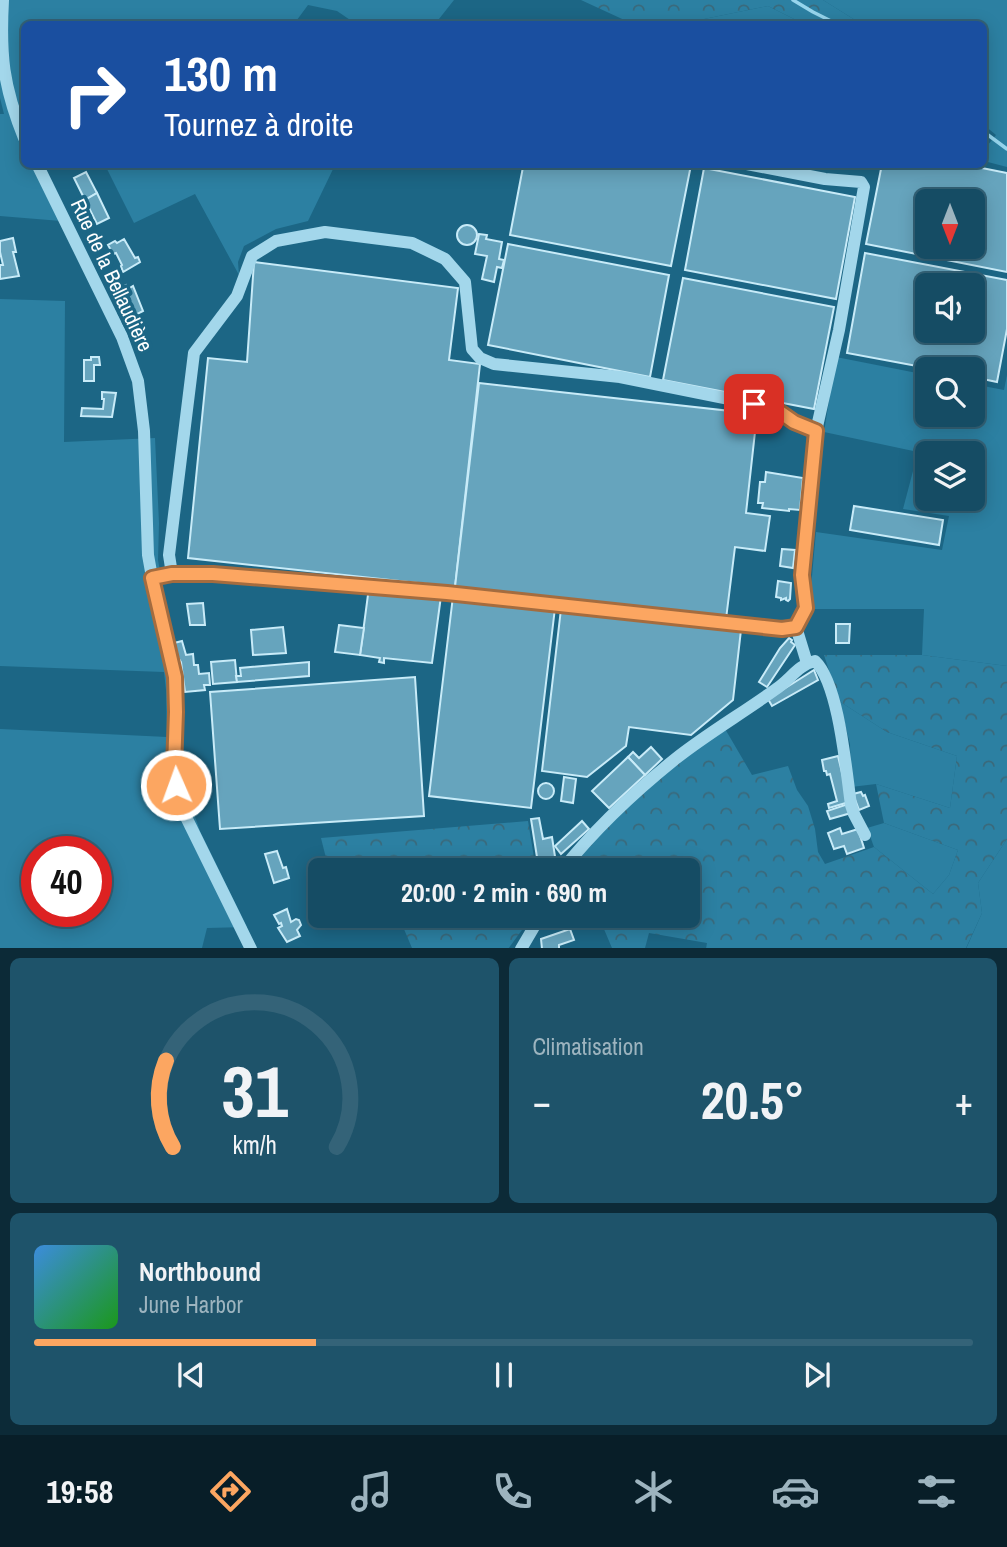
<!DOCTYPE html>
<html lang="fr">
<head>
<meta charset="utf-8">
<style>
	body { margin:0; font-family:"Archivo Narrow",sans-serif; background:#1e536a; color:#f1f3f6; height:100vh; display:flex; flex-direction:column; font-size:26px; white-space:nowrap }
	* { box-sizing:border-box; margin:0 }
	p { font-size:23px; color:#9db4bf }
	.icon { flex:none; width:38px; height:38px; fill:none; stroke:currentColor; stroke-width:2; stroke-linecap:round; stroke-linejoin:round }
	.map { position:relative; height:948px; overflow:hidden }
	.side { display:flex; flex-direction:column; gap:10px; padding:10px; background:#0c2a37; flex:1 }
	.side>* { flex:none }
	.top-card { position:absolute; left:21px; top:21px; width:966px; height:147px; border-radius:10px; box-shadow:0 4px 18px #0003,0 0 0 2px #346378; background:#1a4fa0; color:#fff; overflow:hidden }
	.needle { width:46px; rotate:180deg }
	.fabs { position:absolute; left:915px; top:189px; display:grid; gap:14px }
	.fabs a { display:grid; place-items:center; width:70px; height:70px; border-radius:10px; background:#154c64; box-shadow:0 4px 18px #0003,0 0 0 2px #346378; font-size:35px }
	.speed { position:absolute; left:21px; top:836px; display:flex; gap:14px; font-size:35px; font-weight:700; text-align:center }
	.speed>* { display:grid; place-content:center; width:91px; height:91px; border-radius:50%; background:#154c64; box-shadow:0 4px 18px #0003,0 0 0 2px #346378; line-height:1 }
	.speed .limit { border:10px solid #d22; background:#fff; color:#111 }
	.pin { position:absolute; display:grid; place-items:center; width:60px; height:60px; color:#fff; margin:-30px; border-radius:14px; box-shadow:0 4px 10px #0006 }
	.me { position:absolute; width:77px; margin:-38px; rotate:358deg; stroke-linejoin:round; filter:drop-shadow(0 0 5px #0008) }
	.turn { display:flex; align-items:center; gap:24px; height:147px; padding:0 28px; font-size:32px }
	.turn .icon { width:91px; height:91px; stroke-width:2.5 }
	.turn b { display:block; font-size:49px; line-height:60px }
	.big { font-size:52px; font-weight:800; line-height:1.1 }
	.side .card { flex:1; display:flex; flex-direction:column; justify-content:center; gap:10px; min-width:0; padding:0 24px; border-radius:10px; background:#1e536a }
	.side .dial { align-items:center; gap:0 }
	.dial svg { height:182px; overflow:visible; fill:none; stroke:#346378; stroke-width:7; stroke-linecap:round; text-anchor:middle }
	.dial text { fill:#f1f3f6; stroke:none }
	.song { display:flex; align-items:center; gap:21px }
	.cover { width:84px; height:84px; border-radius:10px; background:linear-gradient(135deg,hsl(210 70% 55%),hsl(120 70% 35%)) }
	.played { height:7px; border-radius:4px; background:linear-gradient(90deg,#fca661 30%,#346378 30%) }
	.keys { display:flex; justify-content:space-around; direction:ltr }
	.heat { display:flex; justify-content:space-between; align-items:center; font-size:38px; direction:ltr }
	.side .tiles { flex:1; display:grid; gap:10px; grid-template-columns:1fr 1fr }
	.card:last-child { grid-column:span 2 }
	.trip { position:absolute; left:308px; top:858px; width:392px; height:70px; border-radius:10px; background:#154c64; box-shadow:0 4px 18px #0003,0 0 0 2px #346378; font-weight:800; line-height:70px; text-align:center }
	.tab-bar { display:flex; height:112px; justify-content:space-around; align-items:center; background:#081e28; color:#9db4bf }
	.tab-bar .icon { width:49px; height:49px }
	.tab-bar .current { color:#fca661 }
	.tab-bar b { font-size:32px; color:#f1f3f6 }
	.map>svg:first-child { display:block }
	.green { fill:#2c80a2; fill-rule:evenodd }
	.forest { fill:url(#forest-crowns) }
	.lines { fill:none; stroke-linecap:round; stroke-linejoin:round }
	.stream { stroke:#96d5ed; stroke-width:3.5 }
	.building { fill:#66a4bd; stroke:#c8ebf8; stroke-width:2; fill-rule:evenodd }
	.minor { stroke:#a3d7eb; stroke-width:12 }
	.route-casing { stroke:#a46c3f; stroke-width:18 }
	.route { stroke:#fca661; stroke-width:12 }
	.labels { text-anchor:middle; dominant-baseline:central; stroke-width:7; stroke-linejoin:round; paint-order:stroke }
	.street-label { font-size:21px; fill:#fff; stroke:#1c6685 }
</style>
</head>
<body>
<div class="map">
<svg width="1007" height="949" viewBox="0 0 1007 949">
	<defs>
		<pattern id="forest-crowns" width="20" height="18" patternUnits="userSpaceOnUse" patternTransform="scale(1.75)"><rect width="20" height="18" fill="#2c80a2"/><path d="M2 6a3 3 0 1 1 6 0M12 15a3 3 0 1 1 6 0" fill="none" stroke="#3a697b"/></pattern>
	</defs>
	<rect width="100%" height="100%" fill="#1c6685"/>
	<g class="green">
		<polygon points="0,0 454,0 435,24 356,24 337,11 308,5 294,24 24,24 24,107 9,114 24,147 24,164 33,165 61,221 0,216 0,114 4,114 0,98"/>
		<polygon points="823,0 1007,0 1007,167 984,161 984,144 987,146 996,135 984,125 984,24 856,24 855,20"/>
		<polygon points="768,6 804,24 692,24 704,19"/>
		<polygon points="105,165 335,165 308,221 276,229 244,246 238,262 239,275 195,194 134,223"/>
		<path d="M0,299l65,2 -1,141 91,-4 4,85 -1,37 24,135 2,39 -2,45 18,52 47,96 -40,1 -5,20h-202v-219l167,8 -1,-47 -2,-18 -164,-6zM37,852h59v60h-59z"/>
		<path d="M836,357l91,18 1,40h45v-31l31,6 3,-15v291l-85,-11 2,-46h-115l7,-77 126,18 7,-34 -46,-7 15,-57 -94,-20zM928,453h45v46h-45z"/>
		<polygon points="839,701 887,732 957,756 950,808 876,784 851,787 850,744"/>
		<polygon points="884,823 958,850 949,875 933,894 874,847 867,828"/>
		<polygon points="1007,839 1007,948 966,949 982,913 978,883"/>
	</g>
	<g class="forest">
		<polygon points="581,0 823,0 855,20 856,24 804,24 768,6 704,19 692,24 633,24"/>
		<polygon points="824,655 922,655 1007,666 1007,839 978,883 982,913 966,948 706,949 707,943 649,933 645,948 612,948 598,915 688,915 688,870 579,870 576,863 569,855 721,722 752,775 788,766 797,790 808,806 815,829 818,852 825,864 874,847 933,894 949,875 958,850 884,823 876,784 950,808 957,756 887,732 839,701"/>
		<polygon points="528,821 536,870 329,870 321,838"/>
		<polygon points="398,915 533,915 508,949 412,948"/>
	</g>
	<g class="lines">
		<g class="stream">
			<polyline points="793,0 813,12 833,22 835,24"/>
			<polyline points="984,132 1007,149"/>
		</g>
	</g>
	<g class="building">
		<polygon points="528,164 691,165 671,266 510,235 523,167 528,168"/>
		<path d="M882,164h80l45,9v99l-141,-28zM928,201h45v46h-45z"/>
		<polygon points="704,168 855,197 836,299 685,270"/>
		<polygon points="86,172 97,193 85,200 74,178"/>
		<polygon points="97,193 109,218 97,224 85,200"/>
		<circle cx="467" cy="235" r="10"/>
		<polygon points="479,234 487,235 486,239 502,242 499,259 504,260 502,268 497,267 494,282 482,279 487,256 475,254"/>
		<polygon points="13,238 16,252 13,252 19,276 0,279 0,265 3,265 0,252 0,241"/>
		<polygon points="124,239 135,258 138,257 140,262 123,272 121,266 122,265 116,253 113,254 108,245 115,241 117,243"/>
		<polygon points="508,244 669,275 650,377 488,345"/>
		<path d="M865,253l142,27v49l-10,53 -24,-5v-8h-40l-86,-16zM928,285h45v46h-45z"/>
		<polygon points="254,262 458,288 449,360 480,364 455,587 188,558 208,358 247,362"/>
		<polygon points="683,278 834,307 814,409 663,380"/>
		<polygon points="126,285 128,289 133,286 143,311 130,318 116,290"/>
		<polygon points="91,357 99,357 100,365 94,365 94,381 84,381 84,360 91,360"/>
		<polygon points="479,383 757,414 746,513 770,516 765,551 735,547 726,619 455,587"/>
		<polygon points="102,392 116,393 112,417 81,416 82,408 103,409 104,399 102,399"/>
		<polygon points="766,472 803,478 800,510 789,509 789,511 762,508 763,503 758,503 760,482 765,482"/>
		<polygon points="854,506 943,520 939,545 850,530"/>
		<polygon points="782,549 795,550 793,568 780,566"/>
		<polygon points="778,581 791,583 790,599 788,601 786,600 786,598 781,600 781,598 776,597"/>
		<polygon points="369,587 441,596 432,663 384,658 384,663 379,662 380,658 360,655"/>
		<polygon points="453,596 555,608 531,808 429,796"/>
		<polygon points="203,603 205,625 190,625 187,604"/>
		<polygon points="561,609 741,630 733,700 691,735 629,727 626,746 587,777 542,771"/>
		<polygon points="836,624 850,624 849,643 836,643"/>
		<polygon points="339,625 364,628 360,655 335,652"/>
		<polygon points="283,627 286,653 253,655 251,630"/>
		<polygon points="789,638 792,640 791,642 795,645 767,687 759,682 780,648"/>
		<polygon points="182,641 186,655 193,654 194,665 198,665 199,674 209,673 210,685 204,685 205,690 185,692 181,662 177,656 174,643"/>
		<polygon points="235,660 237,682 213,684 211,662"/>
		<polygon points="309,662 309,676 237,682 236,676 241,676 240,668"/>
		<polygon points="814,670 818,680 772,706 768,699"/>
		<polygon points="415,677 424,816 220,829 210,692"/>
		<polygon points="651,747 662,759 645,775 628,757 633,752 639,758"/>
		<polygon points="838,756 849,802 829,808 828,804 837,801 830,774 827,775 826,771 824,771 822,760"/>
		<polygon points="628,757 645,775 609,808 592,791"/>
		<polygon points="564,777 576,779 573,803 561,801"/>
		<circle cx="546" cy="791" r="8"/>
		<polygon points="861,792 863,796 865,795 869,806 859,810 853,794"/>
		<polygon points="848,804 851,813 830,819 827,811"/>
		<polygon points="539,818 543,839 552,837 556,863 553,868 539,870 531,819"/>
		<polygon points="582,821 589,829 561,854 555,846"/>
		<polygon points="840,828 842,834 858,829 864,848 847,854 844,846 834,849 828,833"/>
		<polygon points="277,851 283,868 286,867 289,878 274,883 265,854"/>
		<polygon points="287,909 291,922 296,919 299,920 301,925 297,930 300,936 287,942 278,928 282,926 281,923 279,924 274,915"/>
		<polygon points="570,929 574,940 559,945 559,949 542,949 541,939"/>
	</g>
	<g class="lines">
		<g class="minor">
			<path d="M3,0c-3,55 0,86 21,138"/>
			<polyline points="37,164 122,337 138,381 144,431 148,555 157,605 175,677 176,712 175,768 176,785 186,817 251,949"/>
			<polyline points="747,164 825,179 861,182 864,187 839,330 816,431 802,575 806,608 796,627 807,663"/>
			<polyline points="172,574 169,555 194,353 237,296 252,256 276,241 325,232 412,243 445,259 465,282 472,349 480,358 494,364 620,377 754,404 777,410 794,422 816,431"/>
			<polyline points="152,578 172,574 213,574 447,593 782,629 796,627"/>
			<path d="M562,870c33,-41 71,-77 112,-110 31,-25 69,-47 102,-71 14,-9 22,-24 39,-28 24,23 31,109 36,144l3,9 11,21"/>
			<polyline points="521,949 541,915"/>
		</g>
	</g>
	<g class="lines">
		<defs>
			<polyline id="route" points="176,785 174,768 176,712 175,677 152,578 172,574 213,574 447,593 782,629 796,627 806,608 802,575 816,431 794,422 777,410 754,404"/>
		</defs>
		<use href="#route" class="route-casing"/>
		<use href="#route" class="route"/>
	</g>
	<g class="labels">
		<g class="street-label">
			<text transform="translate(112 275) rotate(65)">Rue de la Bellaudière</text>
		</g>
	</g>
</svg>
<div class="fabs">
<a><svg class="needle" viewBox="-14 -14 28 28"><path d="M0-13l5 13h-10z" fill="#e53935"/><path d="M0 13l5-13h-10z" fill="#9db4bf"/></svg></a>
<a><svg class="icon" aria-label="sound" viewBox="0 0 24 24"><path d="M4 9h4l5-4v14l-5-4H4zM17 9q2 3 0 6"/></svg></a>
<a><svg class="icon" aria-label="search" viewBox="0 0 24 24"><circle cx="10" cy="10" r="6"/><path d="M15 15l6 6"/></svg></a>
<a><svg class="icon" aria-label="layers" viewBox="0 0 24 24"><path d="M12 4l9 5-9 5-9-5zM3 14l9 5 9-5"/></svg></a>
</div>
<div class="speed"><div class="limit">40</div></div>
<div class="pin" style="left:754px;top:404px;background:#d93025"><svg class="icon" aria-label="arrive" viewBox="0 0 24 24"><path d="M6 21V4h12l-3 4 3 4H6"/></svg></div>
<svg class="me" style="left:176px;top:785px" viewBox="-20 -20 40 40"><circle r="17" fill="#fca661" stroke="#fff" stroke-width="3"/><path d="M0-11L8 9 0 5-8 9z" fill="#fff"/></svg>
<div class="trip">20:00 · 2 min · 690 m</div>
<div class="top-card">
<div class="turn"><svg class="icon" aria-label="right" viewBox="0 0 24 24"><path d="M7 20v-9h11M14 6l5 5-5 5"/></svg><div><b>130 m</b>Tournez à droite</div></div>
</div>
</div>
<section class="side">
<div class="tiles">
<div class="card dial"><svg viewBox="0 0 100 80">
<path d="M14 69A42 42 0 1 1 86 69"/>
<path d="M14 69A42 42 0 0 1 11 31" stroke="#fca661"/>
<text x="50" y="56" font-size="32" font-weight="700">31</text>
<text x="50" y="72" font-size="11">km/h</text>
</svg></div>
<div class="card"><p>Climatisation</p>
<div class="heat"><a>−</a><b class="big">20.5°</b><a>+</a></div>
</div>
<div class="card">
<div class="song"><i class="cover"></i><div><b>Northbound</b><p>June Harbor</p></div></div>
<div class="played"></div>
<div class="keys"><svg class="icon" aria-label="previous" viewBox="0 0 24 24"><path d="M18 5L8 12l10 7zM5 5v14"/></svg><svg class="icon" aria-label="pause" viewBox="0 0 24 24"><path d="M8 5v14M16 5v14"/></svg><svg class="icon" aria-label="next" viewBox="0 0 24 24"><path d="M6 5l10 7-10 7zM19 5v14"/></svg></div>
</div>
</div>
</section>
<nav class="tab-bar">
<b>19:58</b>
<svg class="icon current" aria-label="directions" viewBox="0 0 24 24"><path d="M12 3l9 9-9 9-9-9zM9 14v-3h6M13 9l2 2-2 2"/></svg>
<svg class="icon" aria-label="music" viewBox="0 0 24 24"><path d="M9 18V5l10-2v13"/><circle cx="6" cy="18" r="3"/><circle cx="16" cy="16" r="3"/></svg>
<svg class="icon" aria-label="phone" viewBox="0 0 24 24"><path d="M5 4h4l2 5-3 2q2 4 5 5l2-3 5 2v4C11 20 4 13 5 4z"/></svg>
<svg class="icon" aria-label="climate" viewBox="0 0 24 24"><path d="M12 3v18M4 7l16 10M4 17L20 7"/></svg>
<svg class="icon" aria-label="car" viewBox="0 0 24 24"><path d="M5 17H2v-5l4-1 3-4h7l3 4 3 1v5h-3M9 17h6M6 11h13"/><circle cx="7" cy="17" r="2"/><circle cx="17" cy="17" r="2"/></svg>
<svg class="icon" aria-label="filters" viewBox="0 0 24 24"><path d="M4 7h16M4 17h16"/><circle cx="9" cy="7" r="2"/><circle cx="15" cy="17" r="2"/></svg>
</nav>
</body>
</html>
